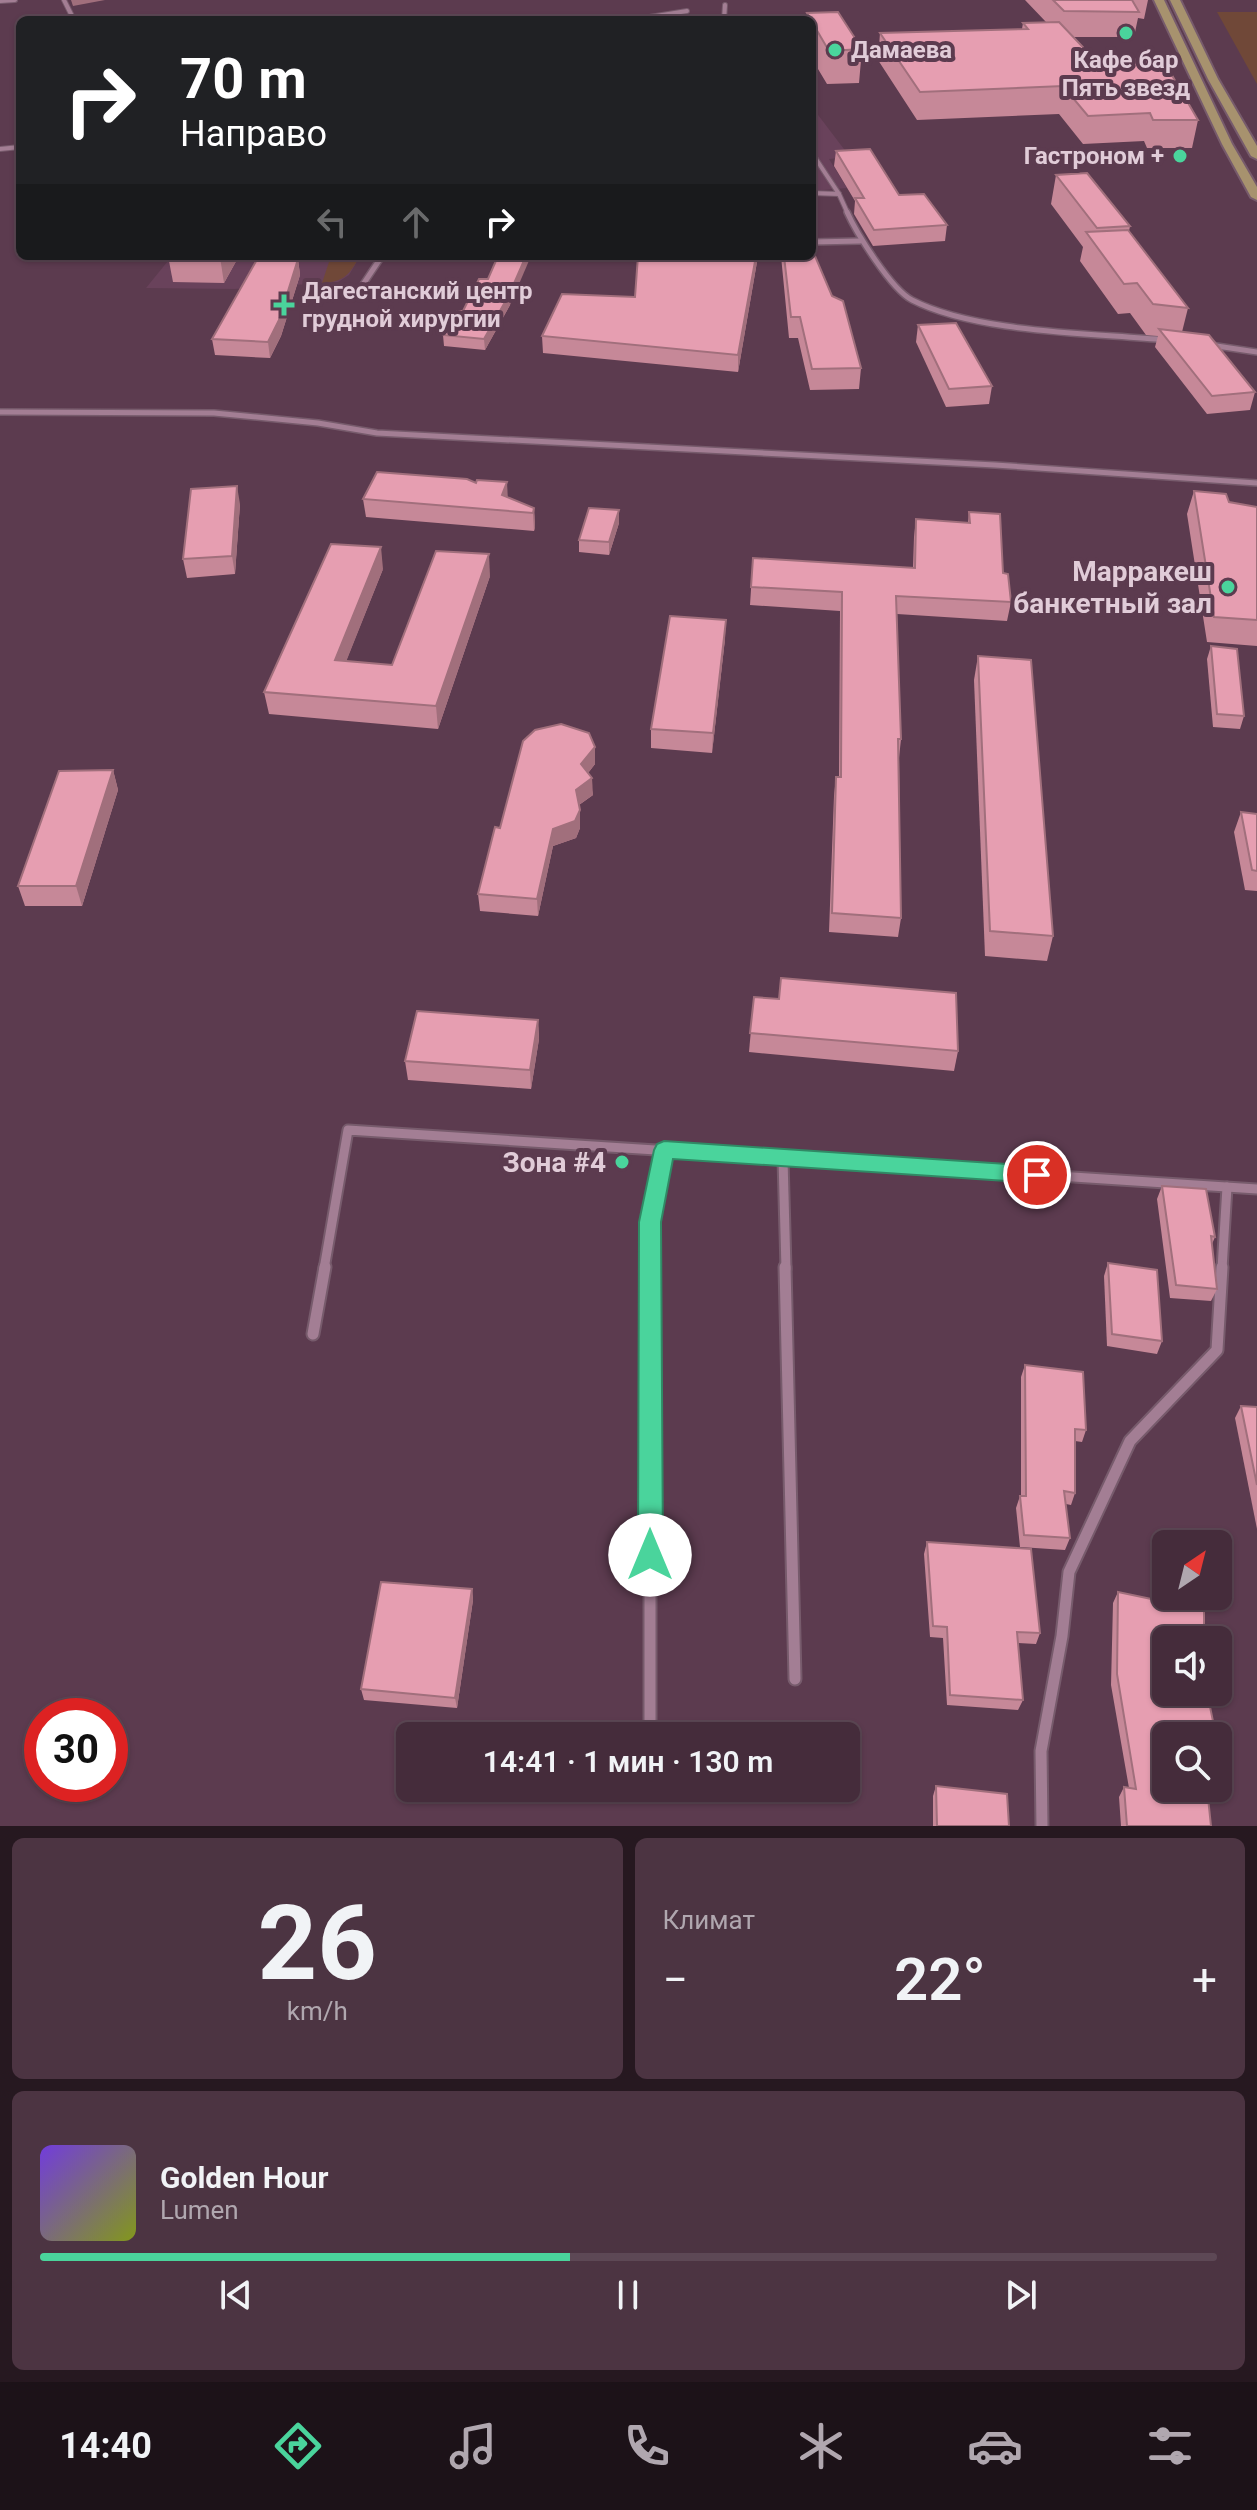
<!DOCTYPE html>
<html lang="ru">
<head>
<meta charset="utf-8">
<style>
	body { margin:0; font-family:Roboto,sans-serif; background:#4c3442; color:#f1f3f6; height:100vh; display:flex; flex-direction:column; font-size:30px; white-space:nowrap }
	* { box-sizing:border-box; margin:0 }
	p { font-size:26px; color:#b0a7af }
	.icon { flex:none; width:44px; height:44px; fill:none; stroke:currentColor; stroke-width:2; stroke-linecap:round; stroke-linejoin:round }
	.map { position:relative; height:1826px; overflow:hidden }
	.side { display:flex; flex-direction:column; gap:12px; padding:12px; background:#261820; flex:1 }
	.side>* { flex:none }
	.top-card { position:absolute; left:16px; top:16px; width:800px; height:244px; border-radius:12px; box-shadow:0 2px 6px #0004,0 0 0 2px #5d4855; background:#202124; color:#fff; overflow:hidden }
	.needle { width:52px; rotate:35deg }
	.buttons { position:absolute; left:1152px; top:1530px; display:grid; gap:16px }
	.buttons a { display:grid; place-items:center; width:80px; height:80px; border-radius:12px; background:#452c3b; box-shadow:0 2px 6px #0004,0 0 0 2px #5d4855; font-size:40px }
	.speed { position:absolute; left:24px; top:1698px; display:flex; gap:16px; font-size:40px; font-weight:700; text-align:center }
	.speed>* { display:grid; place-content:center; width:104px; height:104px; border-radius:50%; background:#452c3b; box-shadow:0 2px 6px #0004,0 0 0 2px #5d4855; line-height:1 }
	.speed .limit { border:12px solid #d22; background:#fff; color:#111 }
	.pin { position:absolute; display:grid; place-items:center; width:68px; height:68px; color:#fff; margin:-34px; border:4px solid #fff; border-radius:50%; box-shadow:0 2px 8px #0007 }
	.me { position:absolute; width:88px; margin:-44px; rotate:0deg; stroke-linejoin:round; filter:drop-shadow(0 0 6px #0008) }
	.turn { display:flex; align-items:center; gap:28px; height:168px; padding:0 32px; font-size:36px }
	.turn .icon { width:104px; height:104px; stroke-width:2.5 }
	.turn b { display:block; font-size:56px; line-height:68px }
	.lanes { display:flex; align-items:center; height:76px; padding:0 32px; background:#0003; justify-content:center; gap:40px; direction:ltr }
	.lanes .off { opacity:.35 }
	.big { font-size:60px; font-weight:600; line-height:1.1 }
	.side .card { flex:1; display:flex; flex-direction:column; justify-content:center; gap:12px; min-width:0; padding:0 28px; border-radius:12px; background:#4c3442 }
	.side .dial { align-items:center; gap:0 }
	.dial b { font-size:104px; line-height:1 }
	.song { display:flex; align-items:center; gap:24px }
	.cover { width:96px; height:96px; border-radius:12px; background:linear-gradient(135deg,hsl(260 70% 55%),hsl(70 70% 35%)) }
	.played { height:8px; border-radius:4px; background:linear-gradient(90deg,#4ad49c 45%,#5d4855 45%) }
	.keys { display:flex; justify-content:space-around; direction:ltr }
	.heat { display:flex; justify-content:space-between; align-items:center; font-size:44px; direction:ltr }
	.side .tiles { flex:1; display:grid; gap:12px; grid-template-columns:1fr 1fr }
	.card:last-child { grid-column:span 2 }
	.trip { position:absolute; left:396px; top:1722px; width:464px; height:80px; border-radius:12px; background:#452c3b; box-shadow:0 2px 6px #0004,0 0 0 2px #5d4855; font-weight:600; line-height:80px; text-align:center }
	.tab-bar { display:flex; height:128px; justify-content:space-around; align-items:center; background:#1c1218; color:#b0a7af }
	.tab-bar .icon { width:56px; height:56px }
	.tab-bar .active { color:#4ad49c }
	.tab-bar b { font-size:36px; color:#f1f3f6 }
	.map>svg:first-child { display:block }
	.built { fill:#69425b }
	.green { fill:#704838 }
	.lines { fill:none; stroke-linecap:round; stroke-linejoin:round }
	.street-far3-casing { stroke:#775b6c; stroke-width:6 }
	.street-far2-casing { stroke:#775b6c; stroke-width:8 }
	.street-far1-casing { stroke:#775b6c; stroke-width:13 }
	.street-casing { stroke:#775b6c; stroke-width:15 }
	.primary-casing { stroke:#775b6c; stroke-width:4 }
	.street-far3 { stroke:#a37e94; stroke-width:4 }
	.street-far2 { stroke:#a37e94; stroke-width:5 }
	.street-far1 { stroke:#a37e94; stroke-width:9 }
	.street { stroke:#a37e94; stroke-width:11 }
	.primary { fill:#a7926e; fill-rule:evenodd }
	.wall { fill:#c68898 }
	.shaded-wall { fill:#a16f7c }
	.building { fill:#e69eb1; stroke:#a16f7c; stroke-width:2 }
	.route { fill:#4ad49c; stroke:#308a65; stroke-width:2 }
	.poi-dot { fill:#4ad49c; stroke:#5c3b4f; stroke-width:3 }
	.labels { text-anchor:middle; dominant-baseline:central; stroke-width:8; stroke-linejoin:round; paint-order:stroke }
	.far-poi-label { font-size:24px; font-weight:bold; fill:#e1ccd8; stroke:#5c3b4f; text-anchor:start }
	.poi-label { font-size:28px; font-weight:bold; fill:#e1ccd8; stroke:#5c3b4f; text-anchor:end }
</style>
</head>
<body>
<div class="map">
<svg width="1257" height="1826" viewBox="0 0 1257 1826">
	<rect width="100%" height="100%" fill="#5c3b4f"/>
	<g class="built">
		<polygon points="812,107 850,157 829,159 847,188 812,191"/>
		<polygon points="172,256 360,256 349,275 338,282 234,289 146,288"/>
	</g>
	<g class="green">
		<polygon points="1217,12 1257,12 1257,84"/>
		<path d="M331,256h29c-11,19 -16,26 -38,27z"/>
	</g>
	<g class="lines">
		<defs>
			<g id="street-far3">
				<polyline points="64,0 74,20"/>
				<polyline points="0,1 15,0"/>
				<polyline points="631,20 687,11"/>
				<polyline points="724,20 725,5"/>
				<polyline points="0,149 20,147"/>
				<polyline points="812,153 839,194 848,214"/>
				<polyline points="812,193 839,194"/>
			</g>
			<g id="street-far2">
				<path d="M847,212c10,22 44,77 65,88 64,33 180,33 253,40"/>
				<polyline points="812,242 860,241"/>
				<polyline points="358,292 382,256"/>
				<polyline points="1210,345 1257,352"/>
				<polyline points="0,412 214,413 318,423 377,433 995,465 1257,483"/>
			</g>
			<g id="street-far1">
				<polyline points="783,1159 786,1269"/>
				<polyline points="324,1269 348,1130 1257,1189"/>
				<polyline points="650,1269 650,1222 664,1150"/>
				<polyline points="1222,1269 1227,1187"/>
			</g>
			<g id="street">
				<polyline points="650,1267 650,1736"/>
				<polyline points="785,1267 795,1679"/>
				<polyline points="313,1334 325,1267"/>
				<polyline points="1042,1826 1041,1751 1062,1636 1069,1572 1130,1441 1217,1350 1222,1267"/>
			</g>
			<g id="primary">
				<polygon points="1154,0 1164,0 1232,144 1257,187 1257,200 1251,197 1222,144"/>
				<polygon points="1170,0 1180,0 1218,79 1257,146 1257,159 1251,156 1208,79"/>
			</g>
		</defs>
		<use href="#street-far3" class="street-far3-casing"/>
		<use href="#street-far2" class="street-far2-casing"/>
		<use href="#street-far1" class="street-far1-casing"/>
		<use href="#street" class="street-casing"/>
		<use href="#primary" class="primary-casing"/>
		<use href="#street-far3" class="street-far3"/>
		<use href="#street-far2" class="street-far2"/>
		<use href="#street-far1" class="street-far1"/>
		<use href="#street" class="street"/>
		<use href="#primary" class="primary"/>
	</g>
	<g class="wall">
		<polygon points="1025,0 1148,0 1144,19 1138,18 1134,37 1074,37 1097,62 1198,120 1192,148 1147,148 1144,141 1083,144 1059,114 917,120 878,60 880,33 1022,29 1023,23 1046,22"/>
		<polygon points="807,13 862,49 859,83 827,84 812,59 812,20 806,20"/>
		<polygon points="836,151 899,195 947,225 945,241 873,246 854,214 855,201 834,166"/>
		<polygon points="1056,175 1130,226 1129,231 1188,308 1182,332 1255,392 1250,410 1207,414 1155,347 1158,336 1146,335 1130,313 1118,314 1080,261 1083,247 1051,204"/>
		<polygon points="168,256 239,256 224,283 173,282"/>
		<polygon points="358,256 377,256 373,260 358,259"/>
		<polygon points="385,256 412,256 408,262 386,260"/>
		<polygon points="638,256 758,256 738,372 543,353 542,336 635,297"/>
		<polygon points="781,256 812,256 861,368 859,389 810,390 798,338 789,338"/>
		<polygon points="290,259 298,259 300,275 281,336 270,358 215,355 212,339"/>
		<polygon points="488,279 510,305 485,350 444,346 443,335"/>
		<polygon points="918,325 992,386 989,404 946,407 916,342"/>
		<polygon points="1194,491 1229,502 1257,507 1257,646 1207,642 1187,514"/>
		<polygon points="508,497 534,508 535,527 534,531 366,517 363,499"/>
		<polygon points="240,504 235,574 187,578 183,559"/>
		<polygon points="619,510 619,523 609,555 579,552 579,540"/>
		<polygon points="969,512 1003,573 1011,602 1007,621 897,614 901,739 899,758 901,918 898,937 829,932 834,796 836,777 839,777 840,611 750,605 753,558 913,568 914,537 916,519 968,523"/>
		<polygon points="383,569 346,661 392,665 490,576 438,729 269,714 264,692"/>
		<polygon points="725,639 712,753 651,748 651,729"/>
		<polygon points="1211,646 1244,716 1240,729 1213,727 1207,659"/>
		<polygon points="978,656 1053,936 1047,961 985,956 974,680"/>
		<polygon points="595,747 595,764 588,773 593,795 579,805 580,828 576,838 553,846 538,916 480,911 478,894"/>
		<polygon points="113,770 118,790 82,906 25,906 18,886"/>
		<polygon points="1241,812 1257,814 1257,891 1245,890 1234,832"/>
		<polygon points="754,997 958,1051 954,1071 749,1052"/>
		<polygon points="538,1020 539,1039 531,1089 408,1080 405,1061"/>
		<polygon points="1162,1186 1215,1237 1212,1244 1217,1289 1211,1301 1170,1298 1157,1199"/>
		<polygon points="1108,1263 1162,1341 1157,1354 1107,1346 1104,1276"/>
		<polygon points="1025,1365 1086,1430 1082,1442 1075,1441 1075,1493 1071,1505 1066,1504 1070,1538 1065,1550 1020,1547 1016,1508 1020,1496 1021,1496 1021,1377"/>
		<polygon points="1241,1406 1257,1407 1257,1529 1235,1418"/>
		<polygon points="927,1542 1040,1633 1036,1644 1018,1643 1023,1700 1018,1710 947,1705 943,1638 930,1637 924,1554"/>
		<polygon points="472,1589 473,1600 457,1708 364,1700 361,1689"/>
		<polygon points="1118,1592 1166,1788 1218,1788 1218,1746 1225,1781 1218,1791 1207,1791 1211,1826 1121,1826 1119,1797 1124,1787 1129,1788 1111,1685 1113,1603"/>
		<polygon points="936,1786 1009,1826 933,1826 933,1796"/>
	</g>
	<g class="shaded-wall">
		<polygon points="71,0 105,0 73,6"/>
		<polygon points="220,256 239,256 224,283 220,257"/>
		<polygon points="526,256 531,256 510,305 485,350 484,339"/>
		<polygon points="756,256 758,256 738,372 738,355"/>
		<polygon points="298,259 300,275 281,336 270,358 268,342"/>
		<polygon points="507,482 508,501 502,495"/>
		<polygon points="237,486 240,504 235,574 232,556"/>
		<polygon points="534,508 535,527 534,531 533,513"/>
		<polygon points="619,510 619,523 609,555 609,542"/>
		<polygon points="381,547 383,569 338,682 335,660"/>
		<polygon points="489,554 490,576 438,729 436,706"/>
		<polygon points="726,620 725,639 712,753 713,733"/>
		<polygon points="595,747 595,764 582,781 581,764"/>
		<polygon points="113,770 118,790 82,906 76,886"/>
		<polygon points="592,778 593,795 576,807 576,790"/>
		<polygon points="580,810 580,828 576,838 553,846 538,916 537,899 553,829"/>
		<polygon points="538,1020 539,1039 531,1089 530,1070"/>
		<polygon points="472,1589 473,1600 457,1708 455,1698"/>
	</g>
	<g class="building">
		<polygon points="1053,0 1132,0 1139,12 1064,11"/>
		<polygon points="838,12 862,49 829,51 812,22 812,20 811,20 807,13"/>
		<polygon points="1059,22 1097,62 1162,58 1198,120 1153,120 1150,113 1088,116 1063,86 920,92 880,33 1028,29 1023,23"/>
		<polygon points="870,149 899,195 924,194 947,225 874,230 855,198 864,198 836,151"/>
		<polygon points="1087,173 1130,226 1097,228 1056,175"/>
		<polygon points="1128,230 1188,308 1153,304 1137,283 1124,284 1086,232"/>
		<polygon points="812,249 832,296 843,301 861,368 812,369 800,317 791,317 784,256 812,256"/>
		<polygon points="259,256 290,256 288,259 298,259 279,320 268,342 212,339"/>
		<polygon points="498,256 526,256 509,295 484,339 443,335 457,311 463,311 479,279 488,279"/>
		<polygon points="638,256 756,256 738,355 542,336 562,294 635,297"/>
		<polygon points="956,323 992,386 949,389 918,325"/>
		<polygon points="1159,329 1209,335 1255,392 1212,396"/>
		<polygon points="377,472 467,479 476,483 477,480 507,482 502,495 534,508 533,513 363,499"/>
		<polygon points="237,486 232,556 183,559 191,489"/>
		<polygon points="1194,491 1226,494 1229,502 1257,507 1257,620 1214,617"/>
		<polygon points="589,508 619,510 609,542 579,540"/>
		<polygon points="969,512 1000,514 1003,573 1008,574 1011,602 896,596 901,739 898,739 901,918 832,913 836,777 841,777 842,592 751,587 753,558 915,568 916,519 970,523"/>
		<polygon points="331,544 381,547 335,660 392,665 436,551 489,554 436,706 264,692"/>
		<polygon points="670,616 726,620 713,733 651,729"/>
		<polygon points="1211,646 1237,649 1244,716 1217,714"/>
		<polygon points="978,656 1031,660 1053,936 990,931"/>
		<polygon points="561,724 589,733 595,747 581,764 592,778 576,790 580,810 575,821 553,829 537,899 478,894 495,827 500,828 523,741 535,730"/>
		<polygon points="113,770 76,886 18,886 59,771"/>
		<polygon points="1241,812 1257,814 1257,871 1252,870"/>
		<polygon points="781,978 956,993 958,1051 750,1033 754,997 779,999"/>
		<polygon points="417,1011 538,1020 530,1070 405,1061"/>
		<polygon points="1162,1186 1206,1189 1215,1237 1211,1236 1217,1289 1176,1285"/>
		<polygon points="1108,1263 1157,1270 1162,1341 1112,1334"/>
		<polygon points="1025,1365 1083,1372 1086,1430 1075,1429 1075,1493 1064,1491 1070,1538 1024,1535 1020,1496 1026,1496"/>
		<polygon points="1241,1406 1257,1407 1257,1485"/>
		<polygon points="927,1542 1031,1549 1040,1633 1017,1632 1023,1700 950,1695 947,1627 933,1626"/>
		<polygon points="381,1582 472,1589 455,1698 361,1689"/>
		<polygon points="1118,1592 1204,1610 1204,1640 1166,1640 1166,1692 1207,1692 1216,1736 1166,1736 1166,1788 1207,1788 1211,1826 1127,1826 1124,1787 1136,1789 1117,1674"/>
		<polygon points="1218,1746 1225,1781 1218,1781"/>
		<polygon points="936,1786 1007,1794 1009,1826 937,1826"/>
	</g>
	<polygon class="route" points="664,1141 1037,1166 1044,1169 1047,1175 1044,1181 1037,1183 673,1159 661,1222 663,1555 659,1563 650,1567 641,1563 638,1555 639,1222 654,1150 657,1144"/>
	<g class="poi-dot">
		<circle cx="1126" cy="33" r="8"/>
		<circle cx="835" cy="50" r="8"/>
		<circle cx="1180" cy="156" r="8"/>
		<path d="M280 293h8v8h8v8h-8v8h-8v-8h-8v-8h8z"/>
		<circle cx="1228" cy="587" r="8"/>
		<circle cx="622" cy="1162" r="8"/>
	</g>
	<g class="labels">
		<g class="far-poi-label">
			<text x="851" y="50">Дамаева</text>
			<text x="1126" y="60" text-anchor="middle">Кафе бар<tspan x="1126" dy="28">Пять звезд</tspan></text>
			<text x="1164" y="156" text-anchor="end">Гастроном +</text>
			<text x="302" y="291">Дагестанский центр<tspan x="302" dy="28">грудной хирургии</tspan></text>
		</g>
		<g class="poi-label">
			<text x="1212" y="571">Марракеш<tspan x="1212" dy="32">банкетный зал</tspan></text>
			<text x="606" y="1162">Зона #4</text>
		</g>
	</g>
</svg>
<div class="buttons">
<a><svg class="needle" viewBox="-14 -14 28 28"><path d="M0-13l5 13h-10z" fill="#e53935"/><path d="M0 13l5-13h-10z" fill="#b0a7af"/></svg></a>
<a><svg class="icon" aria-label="sound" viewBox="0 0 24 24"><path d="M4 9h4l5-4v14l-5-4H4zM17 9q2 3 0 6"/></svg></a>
<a><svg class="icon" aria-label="search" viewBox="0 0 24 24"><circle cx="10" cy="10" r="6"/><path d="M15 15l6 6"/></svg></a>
</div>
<div class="speed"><div class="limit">30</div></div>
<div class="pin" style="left:1037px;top:1175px;background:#d93025"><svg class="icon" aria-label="arrive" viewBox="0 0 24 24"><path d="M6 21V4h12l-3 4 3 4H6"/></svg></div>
<svg class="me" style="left:650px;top:1555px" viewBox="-20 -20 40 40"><circle r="19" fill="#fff"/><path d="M0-13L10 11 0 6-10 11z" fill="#4ad49c"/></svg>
<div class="trip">14:41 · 1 мин · 130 m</div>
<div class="top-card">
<div class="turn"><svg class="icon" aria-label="right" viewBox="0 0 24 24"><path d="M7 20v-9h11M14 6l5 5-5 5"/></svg><div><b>70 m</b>Направо</div></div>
<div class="lanes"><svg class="icon off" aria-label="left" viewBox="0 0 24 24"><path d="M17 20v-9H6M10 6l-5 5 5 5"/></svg><svg class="icon off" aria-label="ahead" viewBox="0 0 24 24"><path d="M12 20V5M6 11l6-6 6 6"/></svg><svg class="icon" aria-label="right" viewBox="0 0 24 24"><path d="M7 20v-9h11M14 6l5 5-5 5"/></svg></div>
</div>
</div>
<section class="side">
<div class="tiles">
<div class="card dial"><b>26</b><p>km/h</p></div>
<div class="card"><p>Климат</p>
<div class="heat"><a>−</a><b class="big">22°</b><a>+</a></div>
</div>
<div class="card">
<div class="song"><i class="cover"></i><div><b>Golden Hour</b><p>Lumen</p></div></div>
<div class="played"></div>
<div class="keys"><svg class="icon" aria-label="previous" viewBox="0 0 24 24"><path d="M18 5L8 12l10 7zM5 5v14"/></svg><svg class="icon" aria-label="pause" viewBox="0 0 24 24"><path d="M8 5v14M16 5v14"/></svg><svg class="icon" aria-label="next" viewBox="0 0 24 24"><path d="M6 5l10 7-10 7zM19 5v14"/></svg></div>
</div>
</div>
</section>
<nav class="tab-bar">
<b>14:40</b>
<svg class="icon active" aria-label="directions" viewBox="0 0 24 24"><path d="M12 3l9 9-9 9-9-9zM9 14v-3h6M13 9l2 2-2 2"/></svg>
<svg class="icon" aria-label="music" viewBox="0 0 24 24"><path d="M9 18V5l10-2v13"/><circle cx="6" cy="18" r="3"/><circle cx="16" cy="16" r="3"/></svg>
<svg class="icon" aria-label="phone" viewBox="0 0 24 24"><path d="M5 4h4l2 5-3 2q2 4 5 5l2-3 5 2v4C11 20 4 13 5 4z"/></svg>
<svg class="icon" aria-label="climate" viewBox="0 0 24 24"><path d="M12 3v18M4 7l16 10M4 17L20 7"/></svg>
<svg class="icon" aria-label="car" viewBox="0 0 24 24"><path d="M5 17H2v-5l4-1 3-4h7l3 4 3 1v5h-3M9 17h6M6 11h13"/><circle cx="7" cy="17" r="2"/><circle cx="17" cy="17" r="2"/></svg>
<svg class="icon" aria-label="filters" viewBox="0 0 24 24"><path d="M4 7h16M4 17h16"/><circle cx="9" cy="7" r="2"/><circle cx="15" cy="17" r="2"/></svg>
</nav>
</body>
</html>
